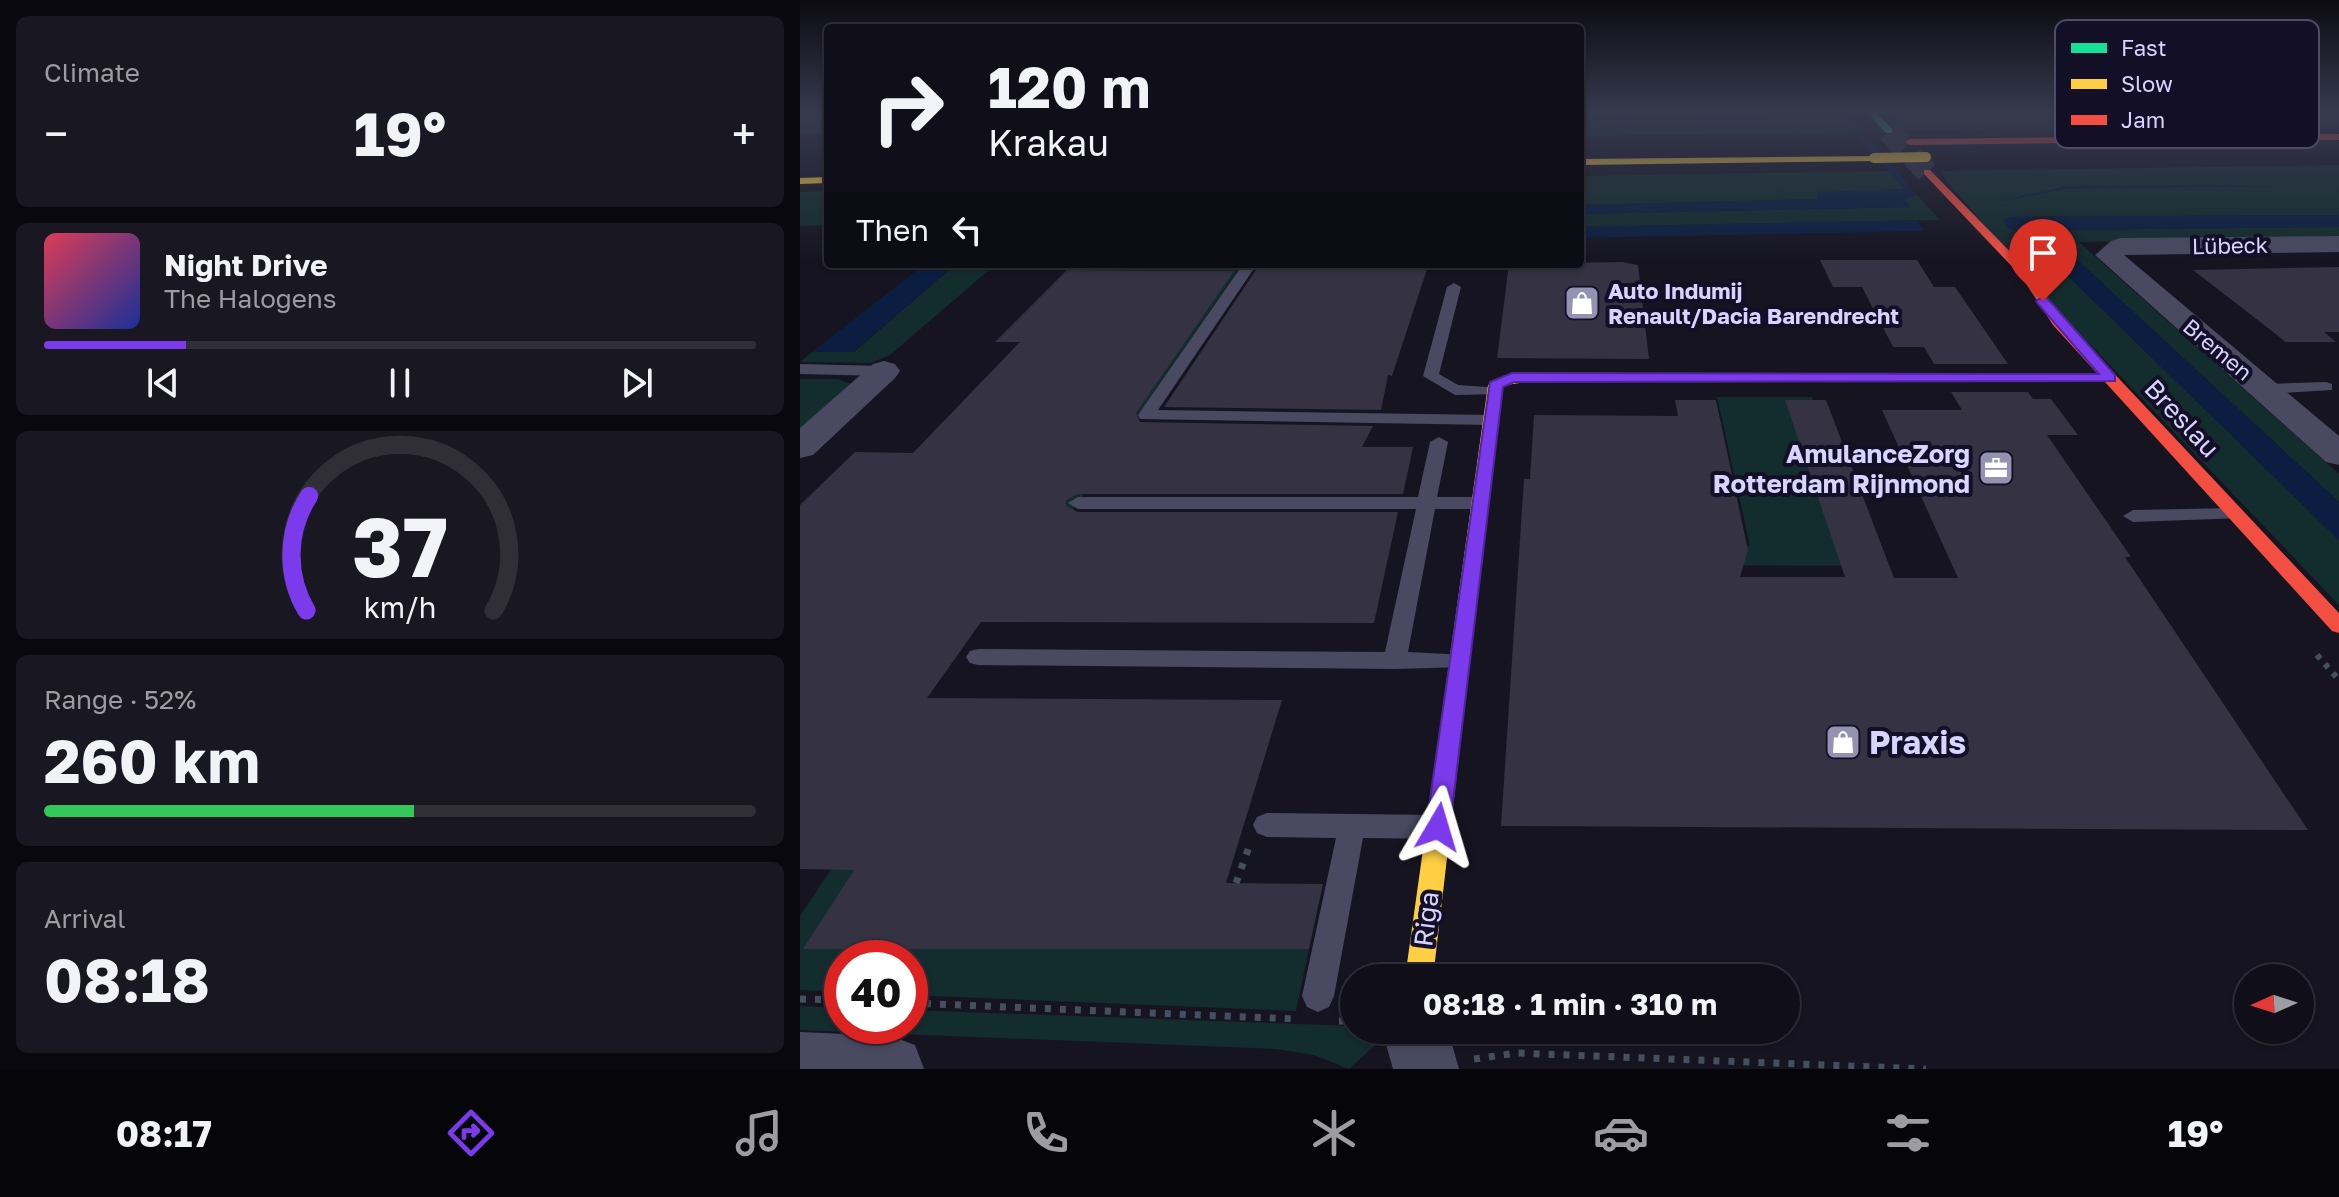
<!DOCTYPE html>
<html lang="en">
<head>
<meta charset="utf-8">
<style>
	body { margin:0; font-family:"Golos Text",sans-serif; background:#191822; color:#f1f3f6; height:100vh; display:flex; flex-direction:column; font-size:30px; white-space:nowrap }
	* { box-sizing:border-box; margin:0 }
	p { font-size:26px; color:#9c9ca2 }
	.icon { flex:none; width:44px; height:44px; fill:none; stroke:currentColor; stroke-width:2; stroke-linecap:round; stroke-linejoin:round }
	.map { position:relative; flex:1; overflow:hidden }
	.sheet { display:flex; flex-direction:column; gap:16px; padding:16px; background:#09080e; width:800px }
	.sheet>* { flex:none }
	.hud { position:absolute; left:24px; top:24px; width:760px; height:244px; border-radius:8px; box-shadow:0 2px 6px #0004,0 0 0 2px #302f38; background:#100f19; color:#f1f3f6; overflow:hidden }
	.needle { width:52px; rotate:267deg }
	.controls { position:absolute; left:1434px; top:964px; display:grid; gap:16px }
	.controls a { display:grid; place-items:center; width:80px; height:80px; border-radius:50%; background:#100f19; box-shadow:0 2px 6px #0004,0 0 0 2px #302f38; font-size:40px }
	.speed { position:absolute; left:24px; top:940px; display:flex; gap:16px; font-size:40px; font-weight:700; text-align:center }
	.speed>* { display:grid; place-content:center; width:104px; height:104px; border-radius:50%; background:#100f19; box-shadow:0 2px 6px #0004,0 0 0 2px #302f38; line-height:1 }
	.speed .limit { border:12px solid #d22; background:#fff; color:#111 }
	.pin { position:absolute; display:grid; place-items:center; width:68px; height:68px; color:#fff; margin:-82px -34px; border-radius:50% 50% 50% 0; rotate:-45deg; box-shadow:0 0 8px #0007 }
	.pin .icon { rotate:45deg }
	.me { position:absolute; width:88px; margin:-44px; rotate:7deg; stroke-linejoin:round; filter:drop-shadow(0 0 6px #0008) }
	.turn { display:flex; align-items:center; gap:28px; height:168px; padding:0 32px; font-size:36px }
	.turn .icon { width:104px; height:104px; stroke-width:2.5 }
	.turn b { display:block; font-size:56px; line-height:68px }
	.then { display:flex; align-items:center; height:76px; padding:0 32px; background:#0003; gap:16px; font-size:30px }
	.big { font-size:60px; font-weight:700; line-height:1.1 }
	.sheet .tile { flex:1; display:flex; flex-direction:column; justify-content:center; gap:12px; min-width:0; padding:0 28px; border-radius:12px; background:#191822 }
	.sheet .dial { align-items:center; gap:0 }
	.dial svg { height:208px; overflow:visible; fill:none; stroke:#302f38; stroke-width:7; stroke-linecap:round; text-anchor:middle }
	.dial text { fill:#f1f3f6; stroke:none }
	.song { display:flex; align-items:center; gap:24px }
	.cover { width:96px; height:96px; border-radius:12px; background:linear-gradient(135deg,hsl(350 70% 55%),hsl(230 70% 35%)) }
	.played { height:8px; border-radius:4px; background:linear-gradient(90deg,#7c3aed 20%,#302f38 20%) }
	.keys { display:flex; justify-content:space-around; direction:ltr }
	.heat { display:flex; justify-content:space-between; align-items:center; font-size:44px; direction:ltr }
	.charge { height:12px; border-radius:6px; background:linear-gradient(90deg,#34c759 52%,#302f38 0) }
	.trip { position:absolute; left:540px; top:964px; width:460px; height:80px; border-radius:40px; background:#100f19; box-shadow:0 2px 6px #0004,0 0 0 2px #302f38; font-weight:700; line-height:80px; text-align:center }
	.dock { display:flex; height:128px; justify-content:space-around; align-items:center; background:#06060a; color:#9c9ca2 }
	.dock .icon { width:56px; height:56px }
	.dock .active { color:#7c3aed }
	.dock b { font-size:36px; color:#f1f3f6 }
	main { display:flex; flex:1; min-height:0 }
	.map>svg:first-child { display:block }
	.green { fill:#132c2d }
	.water { fill:#0b1e41 }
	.building { fill:#343243 }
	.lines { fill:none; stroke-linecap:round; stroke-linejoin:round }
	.secondary-tunnel { stroke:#333142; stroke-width:23; stroke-dasharray:23 12; stroke-linecap:butt }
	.path-far1 { stroke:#44505f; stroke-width:6; stroke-dasharray:5 7; stroke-linecap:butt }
	.path { stroke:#44505f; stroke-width:7; stroke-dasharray:6 9; stroke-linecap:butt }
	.lane { fill:#4a4962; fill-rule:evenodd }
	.street { fill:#4a4962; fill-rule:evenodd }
	.fast { fill:#16e098; fill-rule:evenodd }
	.slow { fill:#ffcf43; fill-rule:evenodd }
	.jam { fill:#f24e42; fill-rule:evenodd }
	.slow-bridge { stroke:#ffcf43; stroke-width:10 }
	.route { fill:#7c3aed; stroke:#51269a; stroke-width:2 }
	.labels { text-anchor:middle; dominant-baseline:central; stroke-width:8; stroke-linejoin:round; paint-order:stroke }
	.far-street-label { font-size:22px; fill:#d9d4ff; stroke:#130f26 }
	.far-poi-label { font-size:22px; font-weight:bold; fill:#d9d4ff; stroke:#130f26; text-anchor:start }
	.street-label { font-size:26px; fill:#d9d4ff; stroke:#130f26 }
	.poi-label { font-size:26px; font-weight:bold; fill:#d9d4ff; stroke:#130f26; text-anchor:end }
	.near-poi-label { font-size:32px; font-weight:bold; fill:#d9d4ff; stroke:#130f26; text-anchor:start }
	.key { fill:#130f26; stroke:#4e4a67; stroke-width:2 }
	.key-label { font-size:22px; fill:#d9d4ff }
</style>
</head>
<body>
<main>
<section class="sheet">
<div class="tile"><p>Climate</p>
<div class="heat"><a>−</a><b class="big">19°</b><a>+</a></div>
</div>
<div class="tile">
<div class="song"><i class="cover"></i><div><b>Night Drive</b><p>The Halogens</p></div></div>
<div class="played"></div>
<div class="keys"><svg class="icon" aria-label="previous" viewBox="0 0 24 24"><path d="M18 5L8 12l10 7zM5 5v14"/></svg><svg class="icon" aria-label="pause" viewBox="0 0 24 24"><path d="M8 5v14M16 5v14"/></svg><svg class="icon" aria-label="next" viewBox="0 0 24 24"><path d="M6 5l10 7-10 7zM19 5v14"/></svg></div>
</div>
<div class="tile dial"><svg viewBox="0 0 100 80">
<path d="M14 69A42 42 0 1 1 86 69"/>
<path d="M14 69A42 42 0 0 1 15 25" stroke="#7c3aed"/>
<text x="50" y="56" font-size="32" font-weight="700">37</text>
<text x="50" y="72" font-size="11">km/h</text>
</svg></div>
<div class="tile"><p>Range · 52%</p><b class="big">260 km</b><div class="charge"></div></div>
<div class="tile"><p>Arrival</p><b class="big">08:18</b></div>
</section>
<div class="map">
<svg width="1539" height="1069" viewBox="0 0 1539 1069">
	<rect width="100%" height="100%" fill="#161421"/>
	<g class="green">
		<rect x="0" y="111" width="28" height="22"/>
		<polygon points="780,111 1018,111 1021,113 780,119"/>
		<polygon points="1083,111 1090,111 1096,117 1121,117 1539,114 1539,126 1104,130"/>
		<polygon points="1042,117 1057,132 780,136 780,121"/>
		<polygon points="1539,165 1539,215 1211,217 1204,220 1207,227 1227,236 1539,540 1539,605 1261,314 1145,179 1142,171"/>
		<polygon points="1090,171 1104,189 1017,193 1019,199 780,205 780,176"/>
		<polygon points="28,191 28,225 0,226 0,192"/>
		<polygon points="1117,195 1140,220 780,227 780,214 1109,207 1103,198"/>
		<polygon points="1539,227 1539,239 1279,242 1539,474 1539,502 1249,234 1253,230"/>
		<polygon points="156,264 196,264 90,355 71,363 0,362 12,352 54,352"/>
		<polygon points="260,264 442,264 264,523 239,523 419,271 259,269"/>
		<polygon points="0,379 38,379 51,384 0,433"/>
		<polygon points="917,397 1012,397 1067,566 899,565 896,546 950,546"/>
		<polygon points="67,815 89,815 4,949 509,949 496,1011 110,995 110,958 42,958 42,992 0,990 0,916"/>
		<polygon points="0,1006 42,1008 42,1026 110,1026 110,1010 554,1026 554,1030 571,1030 581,1040 549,1069 514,1055 476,1049 0,1030"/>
	</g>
	<g class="water">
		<polygon points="1018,111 1049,115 1117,195 1104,198 1110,207 780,214 780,205 1019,199 1017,192 1104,189 1042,117 780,121 1009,116 1019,115"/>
		<polygon points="1090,111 1539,111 1539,114 1121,117 1096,117"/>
		<polygon points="1539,185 1266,189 1181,205 1267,186"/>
		<polygon points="1539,215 1539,227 1253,230 1249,234 1539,502 1539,540 1227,236 1207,227 1203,220 1211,217"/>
		<polygon points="1116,220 1124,231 780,238 780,227"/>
		<polygon points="131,264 156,264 53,352 12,352 120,268"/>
	</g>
	<g class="building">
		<polygon points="1020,260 1117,260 1134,287 1155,287 1208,364 1134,364 1124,347 1093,347 1062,287 1033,287"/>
		<polygon points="822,262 838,265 849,359 697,358 709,264"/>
		<polygon points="458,267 627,269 592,376 588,375 581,410 364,407"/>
		<polygon points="1539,267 1539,332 1524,332 1536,342 1486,342 1393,270"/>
		<polygon points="267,270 434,271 336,413 340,422 573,426 562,447 613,447 603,494 278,494 266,500 266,506 278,512 598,512 574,623 181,622 127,698 482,700 426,883 523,884 509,949 3,949 54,870 0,869 0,505 55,452 113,453 220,342 195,342"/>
		<polygon points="1151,392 1228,392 1233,399 1251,399 1278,435 1247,435 1331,557 1325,557 1508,830 701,826 724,479 730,479 734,415 878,416 875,400 916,400 948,550 940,577 1045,577 985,400 1026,400 1094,578 1158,578 1082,410 1162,410"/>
	</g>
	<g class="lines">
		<polyline class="secondary-tunnel" points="1089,131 1127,172"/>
		<polyline class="path-far1" points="1517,655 1539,680"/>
		<g class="path">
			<polyline points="436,883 449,847"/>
			<polyline points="0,999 42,1000"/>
			<polyline points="110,1003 497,1019"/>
			<polyline points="539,1021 554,1021"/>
			<polyline points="674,1059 717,1053 1126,1069"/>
		</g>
		<g class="lane">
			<polygon points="443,264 457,264 358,410 691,415 700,420 691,425 340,419 338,415"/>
			<polygon points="654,283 661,287 639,374 658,385 701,388 701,394 655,395 623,376 647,287"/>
			<polygon points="0,364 84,366 92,371 84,376 0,374"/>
			<polygon points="1526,382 1532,384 1532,390 1465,394 1457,389 1465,384"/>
			<polygon points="639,437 648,442 637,497 680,497 690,503 680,509 635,509 608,652 666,655 670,661 666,667 595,669 178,665 170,663 166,657 170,651 178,649 585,652 616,509 278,509 268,503 278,497 618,497 630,442"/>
			<polygon points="1435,508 1445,514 1442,518 1333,522 1323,516 1333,510"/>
			<polygon points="467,813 635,815 645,819 649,827 645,835 635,839 563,838 534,996 529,1007 518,1012 507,1007 502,996 536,838 467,837 457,833 453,825 457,817"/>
		</g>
		<g class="street">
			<polygon points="1539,236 1539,252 1324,255 1539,436 1539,465 1526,462 1295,255 1311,241 1320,238"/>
			<polygon points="84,361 95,364 100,371 95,378 13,455 0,458 0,428 73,364"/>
			<polygon points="582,1030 648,1030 659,1069 593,1069"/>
			<polygon points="0,1032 91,1036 115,1045 124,1069 0,1069"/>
		</g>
		<g class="fast">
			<polygon points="1066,111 1075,111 1092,129 1092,133 1086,133"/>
			<polygon points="758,373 1310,374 1317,378 1310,382 753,380 753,374"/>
		</g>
		<g class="slow">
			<polygon points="1077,156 1079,158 1074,161 780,165 780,159"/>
			<polygon points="28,177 28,183 0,184 0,178"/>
			<path d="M712,373h46l7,4c-14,11 -43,1 -63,10l-69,591h-28l83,-593z"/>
		</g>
		<g class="jam">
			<polygon points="1539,134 1539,140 1110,145 1105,142 1110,139"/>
			<polygon points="1124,170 1130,170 1229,271 1263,319 1539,613 1539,633 1532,631 1253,325 1221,276 1124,174"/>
		</g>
		<polyline class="slow-bridge" points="1074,158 1126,157"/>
	</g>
	<linearGradient id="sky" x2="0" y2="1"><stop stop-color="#0c0b12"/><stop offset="0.43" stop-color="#363a4e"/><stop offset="1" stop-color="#363a4e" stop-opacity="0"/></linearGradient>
	<rect width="1539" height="261" fill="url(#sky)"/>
	<polygon class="route" points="1243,297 1247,298 1315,375 1315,381 714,382 703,387 650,827 647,835 638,838 629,835 626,827 690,382 712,373 1299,374 1238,304 1236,301"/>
	<defs>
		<symbol id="shop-square" viewBox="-11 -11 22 22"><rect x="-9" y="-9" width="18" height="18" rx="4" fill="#9591b1" stroke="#130f26"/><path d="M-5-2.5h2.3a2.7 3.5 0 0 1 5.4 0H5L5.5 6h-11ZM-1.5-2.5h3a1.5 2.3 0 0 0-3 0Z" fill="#fff"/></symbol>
		<symbol id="office-square" viewBox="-11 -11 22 22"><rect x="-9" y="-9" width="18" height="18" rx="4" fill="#9591b1" stroke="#130f26"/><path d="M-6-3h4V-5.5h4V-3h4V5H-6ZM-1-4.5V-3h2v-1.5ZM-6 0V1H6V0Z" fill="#fff"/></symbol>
	</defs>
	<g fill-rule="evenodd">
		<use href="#shop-square" x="762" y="283" width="40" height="40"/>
		<use href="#office-square" x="1176" y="448" width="40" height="40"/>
		<use href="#shop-square" x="1023" y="722" width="40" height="40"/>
	</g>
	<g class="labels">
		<g class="far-street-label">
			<text transform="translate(1430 245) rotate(-1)">Lübeck</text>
			<text transform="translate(1418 349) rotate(40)">Bremen</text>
		</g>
		<g class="far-poi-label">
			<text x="808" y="290">Auto Indumij<tspan x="808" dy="25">Renault/Dacia Barendrecht</tspan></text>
		</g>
		<g class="street-label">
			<text transform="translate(1382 418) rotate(47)">Breslau</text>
			<text transform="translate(626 919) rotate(-83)">Riga</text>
		</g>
		<g class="poi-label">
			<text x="1170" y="453">AmulanceZorg<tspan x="1170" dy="30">Rotterdam Rijnmond</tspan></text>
		</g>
		<g class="near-poi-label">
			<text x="1069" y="742">Praxis</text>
		</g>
	</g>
	<rect x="1255" y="20" width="264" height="128" rx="12" class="key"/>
	<rect x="1271" y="43" width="36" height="10" fill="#16e098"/>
	<rect x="1271" y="79" width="36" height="10" fill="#ffcf43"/>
	<rect x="1271" y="115" width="36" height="10" fill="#f24e42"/>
	<g class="key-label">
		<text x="1321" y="56">Fast</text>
		<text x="1321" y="92">Slow</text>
		<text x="1321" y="128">Jam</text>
	</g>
</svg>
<div class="controls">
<a><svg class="needle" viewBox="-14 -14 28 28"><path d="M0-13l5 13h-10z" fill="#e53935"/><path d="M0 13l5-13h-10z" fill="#9c9ca2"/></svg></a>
</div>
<div class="speed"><div class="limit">40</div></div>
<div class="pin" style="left:1243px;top:301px;background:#d93025"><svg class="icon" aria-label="arrive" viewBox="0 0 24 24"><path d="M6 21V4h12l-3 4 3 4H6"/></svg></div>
<svg class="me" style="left:638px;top:827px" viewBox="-20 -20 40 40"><path d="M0-17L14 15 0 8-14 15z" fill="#7c3aed" stroke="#fff" stroke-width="4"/></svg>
<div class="trip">08:18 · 1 min · 310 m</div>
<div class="hud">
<div class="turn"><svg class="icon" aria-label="right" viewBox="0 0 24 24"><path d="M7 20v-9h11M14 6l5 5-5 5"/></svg><div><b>120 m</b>Krakau</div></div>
<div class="then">Then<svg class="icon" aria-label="left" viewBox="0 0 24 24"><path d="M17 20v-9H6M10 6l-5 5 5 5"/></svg></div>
</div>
</div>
</main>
<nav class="dock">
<b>08:17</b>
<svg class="icon active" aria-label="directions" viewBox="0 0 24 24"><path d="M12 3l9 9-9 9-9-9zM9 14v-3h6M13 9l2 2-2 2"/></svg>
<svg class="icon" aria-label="music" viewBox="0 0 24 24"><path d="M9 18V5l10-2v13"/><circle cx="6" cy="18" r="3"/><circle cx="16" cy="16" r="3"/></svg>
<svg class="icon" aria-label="phone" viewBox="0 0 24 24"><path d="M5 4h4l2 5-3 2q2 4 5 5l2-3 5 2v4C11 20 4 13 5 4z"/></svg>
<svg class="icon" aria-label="climate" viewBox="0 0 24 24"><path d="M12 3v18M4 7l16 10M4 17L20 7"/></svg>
<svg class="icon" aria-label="car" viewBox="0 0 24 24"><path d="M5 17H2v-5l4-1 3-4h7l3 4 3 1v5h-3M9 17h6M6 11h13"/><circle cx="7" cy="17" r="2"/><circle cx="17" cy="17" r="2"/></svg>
<svg class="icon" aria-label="filters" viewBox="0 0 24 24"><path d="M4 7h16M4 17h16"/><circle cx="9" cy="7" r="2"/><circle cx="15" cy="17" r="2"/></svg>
<b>19°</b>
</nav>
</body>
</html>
